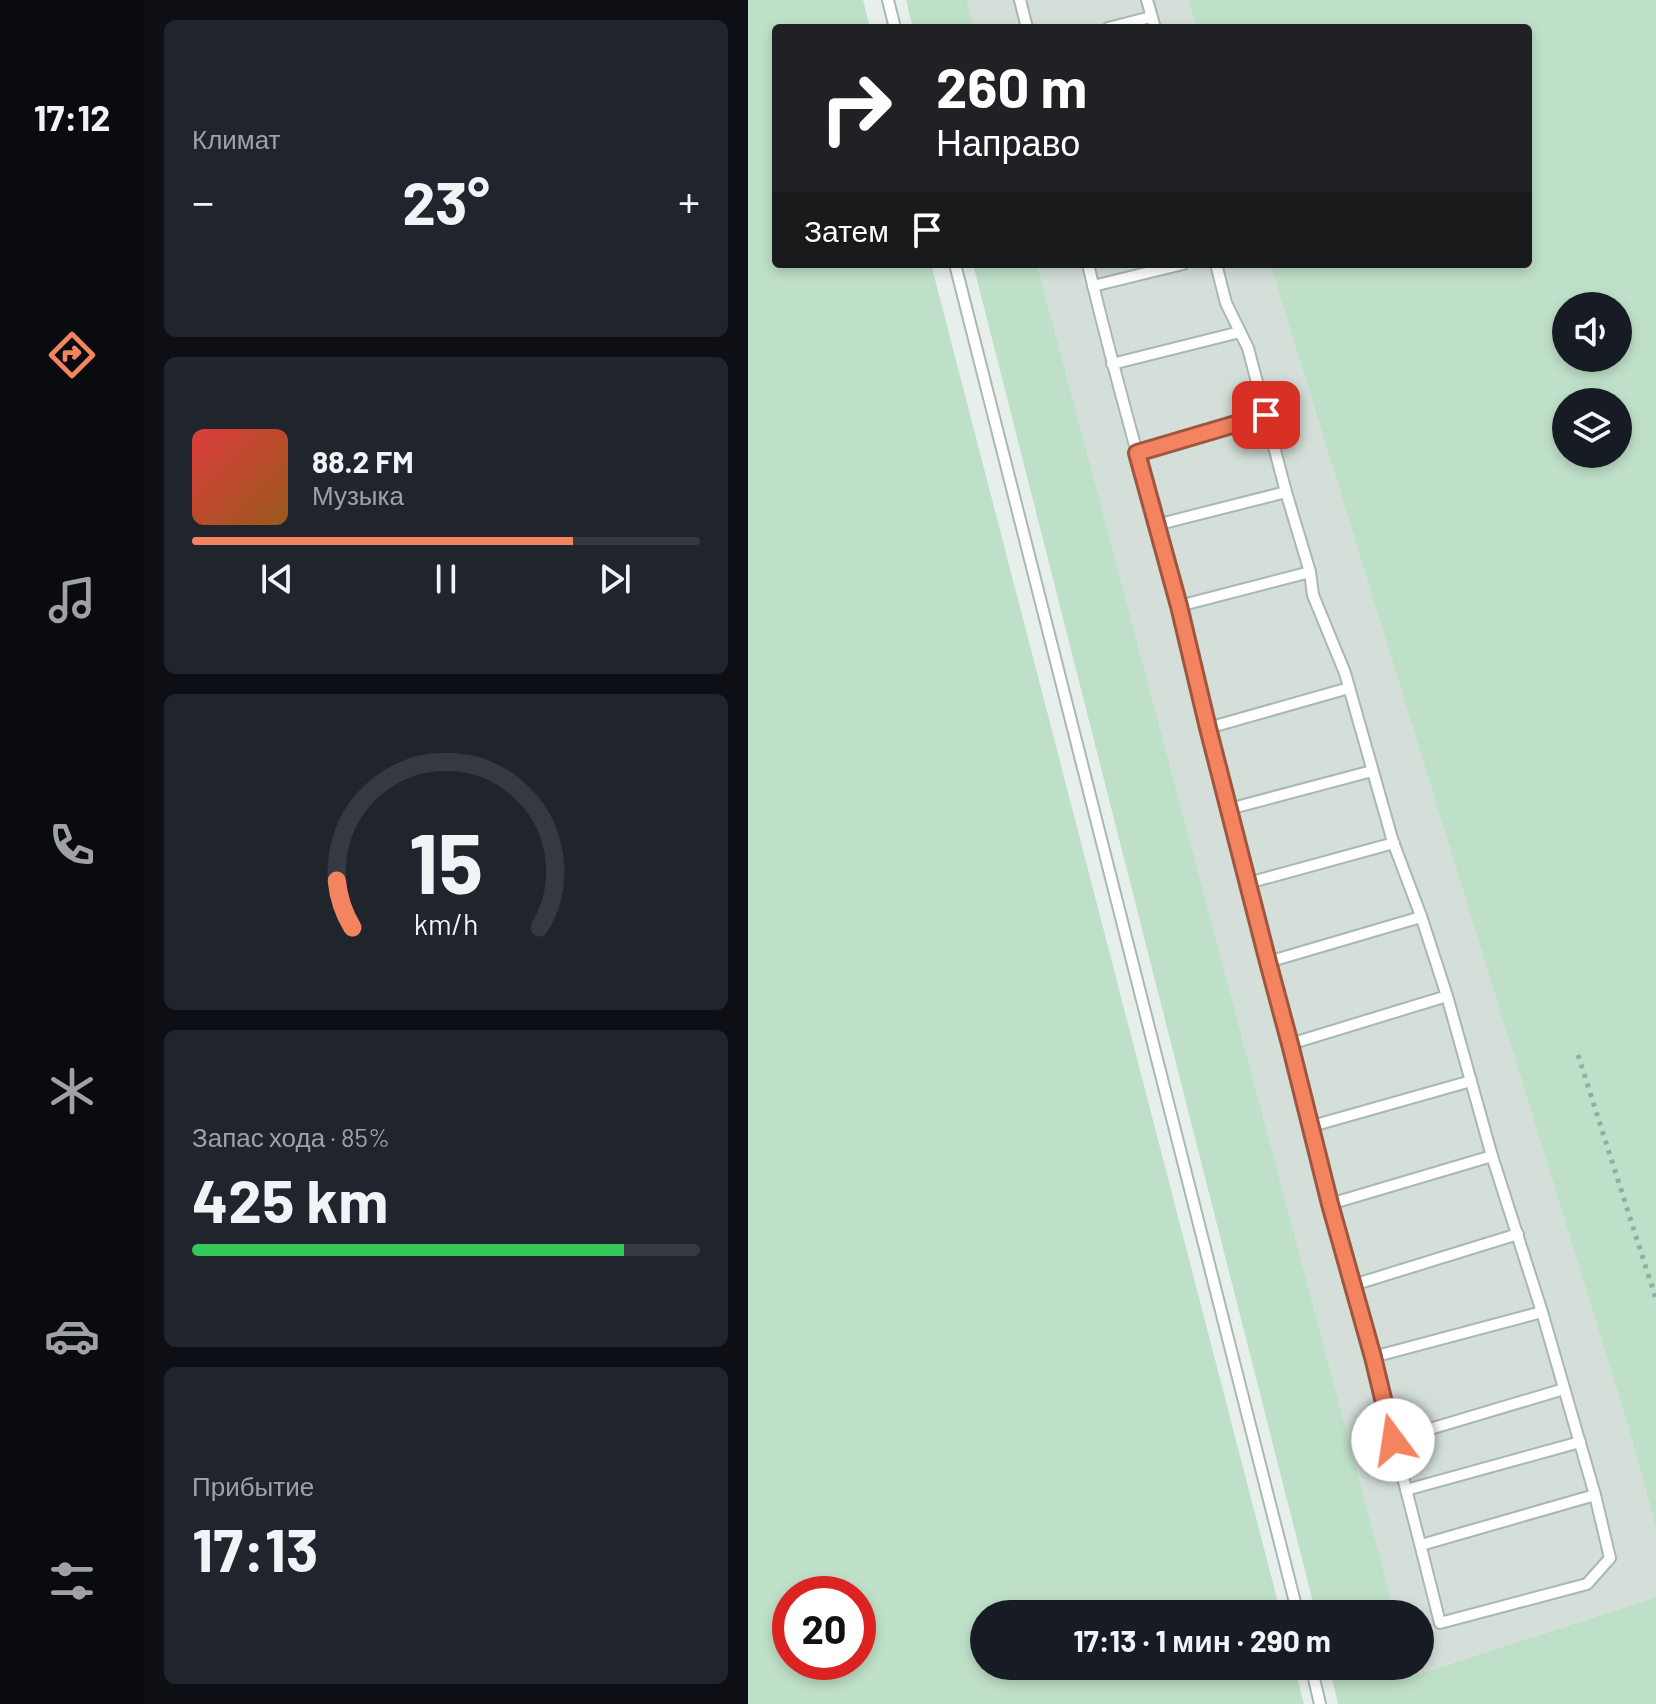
<!DOCTYPE html>
<html lang="ru">
<head>
<meta charset="utf-8">
<style>
	body { margin:0; font-family:Barlow,sans-serif; background:#20242c; color:#f1f3f6; height:100vh; display:flex; flex-direction:column; font-size:30px; white-space:nowrap }
	* { box-sizing:border-box; margin:0 }
	p { font-size:26px; color:#9ea1a6 }
	.icon { flex:none; width:44px; height:44px; fill:none; stroke:currentColor; stroke-width:2; stroke-linecap:round; stroke-linejoin:round }
	.map { position:relative; flex:1; overflow:hidden }
	.details { display:flex; flex-direction:column; gap:20px; padding:20px; background:#0d0f14; width:604px }
	.details>* { flex:none }
	.hud { position:absolute; left:24px; top:24px; width:760px; height:244px; border-radius:8px; box-shadow:0 4px 12px #0003; background:#202124; color:#fff; overflow:hidden }
	.fabs { position:absolute; left:804px; top:292px; display:grid; gap:16px }
	.fabs a { display:grid; place-items:center; width:80px; height:80px; border-radius:50%; background:#171b24; box-shadow:0 4px 12px #0003; font-size:40px }
	.speed { position:absolute; left:24px; top:1576px; display:flex; gap:16px; font-size:40px; font-weight:700; text-align:center }
	.speed>* { display:grid; place-content:center; width:104px; height:104px; border-radius:50%; background:#171b24; box-shadow:0 4px 12px #0003; line-height:1 }
	.speed .limit { border:12px solid #d22; background:#fff; color:#111 }
	.pin { position:absolute; display:grid; place-items:center; width:68px; height:68px; color:#fff; margin:-34px; border-radius:16px; box-shadow:0 4px 12px #0006 }
	.me { position:absolute; width:88px; margin:-44px; rotate:346deg; stroke-linejoin:round; filter:drop-shadow(0 0 6px #0008) }
	.turn { display:flex; align-items:center; gap:28px; height:168px; padding:0 32px; font-size:36px }
	.turn .icon { width:104px; height:104px; stroke-width:2.5 }
	.turn b { display:block; font-size:56px; line-height:68px }
	.then { display:flex; align-items:center; height:76px; padding:0 32px; background:#0003; gap:16px; font-size:30px }
	.big { font-size:60px; font-weight:700; line-height:1.1 }
	.details .card { flex:1; display:flex; flex-direction:column; justify-content:center; gap:12px; min-width:0; padding:0 28px; border-radius:12px; background:#20242c }
	.details .dial { align-items:center; gap:0 }
	.dial svg { height:208px; overflow:visible; fill:none; stroke:#363941; stroke-width:7; stroke-linecap:round; text-anchor:middle }
	.dial text { fill:#f1f3f6; stroke:none }
	.song { display:flex; align-items:center; gap:24px }
	.cover { width:96px; height:96px; border-radius:12px; background:linear-gradient(135deg,hsl(0 70% 55%),hsl(30 70% 35%)) }
	.played { height:8px; border-radius:4px; background:linear-gradient(90deg,#f4845f 75%,#363941 75%) }
	.keys { display:flex; justify-content:space-around; direction:ltr }
	.heat { display:flex; justify-content:space-between; align-items:center; font-size:44px; direction:ltr }
	.charge { height:12px; border-radius:6px; background:linear-gradient(90deg,#34c759 85%,#363941 0) }
	.trip { position:absolute; left:222px; top:1600px; width:464px; height:80px; border-radius:40px; background:#171b24; box-shadow:0 4px 12px #0003; font-weight:700; line-height:80px; text-align:center }
	main { display:flex; flex:1; min-height:0 }
	.tab-bar { display:flex; flex-direction:column; width:144px; justify-content:space-around; align-items:center; background:#090b0e; color:#9ea1a6 }
	.tab-bar .icon { width:56px; height:56px }
	.tab-bar .active { color:#f4845f }
	.tab-bar b { font-size:36px; color:#f1f3f6 }
	.map>svg:first-child { display:block }
	.built { fill:#d4dfda }
	.green { fill:#bfe0c8; fill-rule:evenodd }
	.lines { fill:none; stroke-linecap:round; stroke-linejoin:round }
	.lane-casing { stroke:#a8b8b2; stroke-width:14 }
	.path { stroke:#86b3a5; stroke-width:5; stroke-dasharray:4 6; stroke-linecap:butt }
	.lane { stroke:#fff; stroke-width:10 }
	.route-casing { stroke:#9f563e; stroke-width:20 }
	.route { stroke:#f4845f; stroke-width:14 }
</style>
</head>
<body>
<main>
<nav class="tab-bar">
<b>17:12</b>
<svg class="icon active" aria-label="directions" viewBox="0 0 24 24"><path d="M12 3l9 9-9 9-9-9zM9 14v-3h6M13 9l2 2-2 2"/></svg>
<svg class="icon" aria-label="music" viewBox="0 0 24 24"><path d="M9 18V5l10-2v13"/><circle cx="6" cy="18" r="3"/><circle cx="16" cy="16" r="3"/></svg>
<svg class="icon" aria-label="phone" viewBox="0 0 24 24"><path d="M5 4h4l2 5-3 2q2 4 5 5l2-3 5 2v4C11 20 4 13 5 4z"/></svg>
<svg class="icon" aria-label="climate" viewBox="0 0 24 24"><path d="M12 3v18M4 7l16 10M4 17L20 7"/></svg>
<svg class="icon" aria-label="car" viewBox="0 0 24 24"><path d="M5 17H2v-5l4-1 3-4h7l3 4 3 1v5h-3M9 17h6M6 11h13"/><circle cx="7" cy="17" r="2"/><circle cx="17" cy="17" r="2"/></svg>
<svg class="icon" aria-label="filters" viewBox="0 0 24 24"><path d="M4 7h16M4 17h16"/><circle cx="9" cy="7" r="2"/><circle cx="15" cy="17" r="2"/></svg>
</nav>
<section class="details">
<div class="card"><p>Климат</p>
<div class="heat"><a>−</a><b class="big">23°</b><a>+</a></div>
</div>
<div class="card">
<div class="song"><i class="cover"></i><div><b>88.2 FM</b><p>Музыка</p></div></div>
<div class="played"></div>
<div class="keys"><svg class="icon" aria-label="previous" viewBox="0 0 24 24"><path d="M18 5L8 12l10 7zM5 5v14"/></svg><svg class="icon" aria-label="pause" viewBox="0 0 24 24"><path d="M8 5v14M16 5v14"/></svg><svg class="icon" aria-label="next" viewBox="0 0 24 24"><path d="M6 5l10 7-10 7zM19 5v14"/></svg></div>
</div>
<div class="card dial"><svg viewBox="0 0 100 80">
<path d="M14 69A42 42 0 1 1 86 69"/>
<path d="M14 69A42 42 0 0 1 8 51" stroke="#f4845f"/>
<text x="50" y="56" font-size="32" font-weight="700">15</text>
<text x="50" y="72" font-size="11">km/h</text>
</svg></div>
<div class="card"><p>Запас хода · 85%</p><b class="big">425 km</b><div class="charge"></div></div>
<div class="card"><p>Прибытие</p><b class="big">17:13</b></div>
</section>
<div class="map">
<svg width="908" height="1704" viewBox="0 0 908 1704">
	<rect width="100%" height="100%" fill="#e6efeb"/>
	<g class="built">
		<polygon points="219,0 440,0 449,28 226,28"/>
		<polygon points="289,264 522,264 883,1436 908,1528 908,1597 663,1676 661,1666 672,1666 672,1614 647,1614"/>
	</g>
	<g class="green">
		<path d="M0,0h115l7,28h-94v236h155l350,1350h-297v52h310l10,38h-556zM110,1594v68h-68v-68z"/>
		<polygon points="158,0 219,0 226,28 165,28"/>
		<path d="M440,0h468v1528l-25,-92 -361,-1172h258v-236h-331zM870,306v52h-52v-52zM818,402h52v52h-52z"/>
		<polygon points="225,264 289,264 647,1614 568,1614"/>
		<polygon points="908,1597 908,1704 590,1704 581,1666 661,1666 664,1676"/>
	</g>
	<g class="lines">
		<defs>
			<g id="lane">
				<polyline points="140,0 147,28"/>
				<polyline points="272,0 279,28"/>
				<polyline points="399,0 407,28"/>
				<polyline points="360,28 403,17"/>
				<polyline points="207,264 550,1614"/>
				<path d="M340,264c27,115 60,227 91,341 11,41 19,82 29,123 19,78 39,155 59,233 58,221 118,441 173,662l147,-39 23,-26 -15,-63 -53,-183 -50,-156 -45,-160 -26,-80 -28,-74 -48,-169 -32,-78 -3,-23 -24,-80 -38,-144 -22,-45 -10,-39"/>
				<polyline points="345,286 435,264"/>
				<polyline points="364,364 492,332"/>
				<polyline points="389,453 518,415"/>
				<polyline points="408,525 538,492"/>
				<polyline points="431,606 562,572"/>
				<polyline points="460,728 601,688"/>
				<polyline points="481,809 624,771"/>
				<polyline points="500,883 646,843"/>
				<polyline points="520,962 673,917"/>
				<polyline points="542,1044 699,996"/>
				<polyline points="564,1126 723,1081"/>
				<polyline points="582,1204 744,1156"/>
				<polyline points="605,1285 770,1234"/>
				<polyline points="625,1357 794,1312"/>
				<polyline points="645,1440 816,1389"/>
				<polyline points="658,1490 832,1442"/>
				<polyline points="673,1545 847,1495"/>
				<polyline points="563,1666 572,1704"/>
			</g>
		</defs>
		<use href="#lane" class="lane-casing"/>
		<polyline class="path" points="830,1055 908,1299"/>
		<use href="#lane" class="lane"/>
	</g>
	<g class="lines">
		<defs>
			<polyline id="route" points="518,415 389,453 431,606 460,728 520,962 542,1044 582,1204 625,1357 645,1440"/>
		</defs>
		<use href="#route" class="route-casing"/>
		<use href="#route" class="route"/>
	</g>
</svg>
<div class="fabs">
<a><svg class="icon" aria-label="sound" viewBox="0 0 24 24"><path d="M4 9h4l5-4v14l-5-4H4zM17 9q2 3 0 6"/></svg></a>
<a><svg class="icon" aria-label="layers" viewBox="0 0 24 24"><path d="M12 4l9 5-9 5-9-5zM3 14l9 5 9-5"/></svg></a>
</div>
<div class="speed"><div class="limit">20</div></div>
<div class="pin" style="left:518px;top:415px;background:#d93025"><svg class="icon" aria-label="arrive" viewBox="0 0 24 24"><path d="M6 21V4h12l-3 4 3 4H6"/></svg></div>
<svg class="me" style="left:645px;top:1440px" viewBox="-20 -20 40 40"><circle r="19" fill="#fff"/><path d="M0-13L10 11 0 6-10 11z" fill="#f4845f"/></svg>
<div class="trip">17:13 · 1 мин · 290 m</div>
<div class="hud">
<div class="turn"><svg class="icon" aria-label="right" viewBox="0 0 24 24"><path d="M7 20v-9h11M14 6l5 5-5 5"/></svg><div><b>260 m</b>Направо</div></div>
<div class="then">Затем<svg class="icon" aria-label="arrive" viewBox="0 0 24 24"><path d="M6 21V4h12l-3 4 3 4H6"/></svg></div>
</div>
</div>
</main>
</body>
</html>
